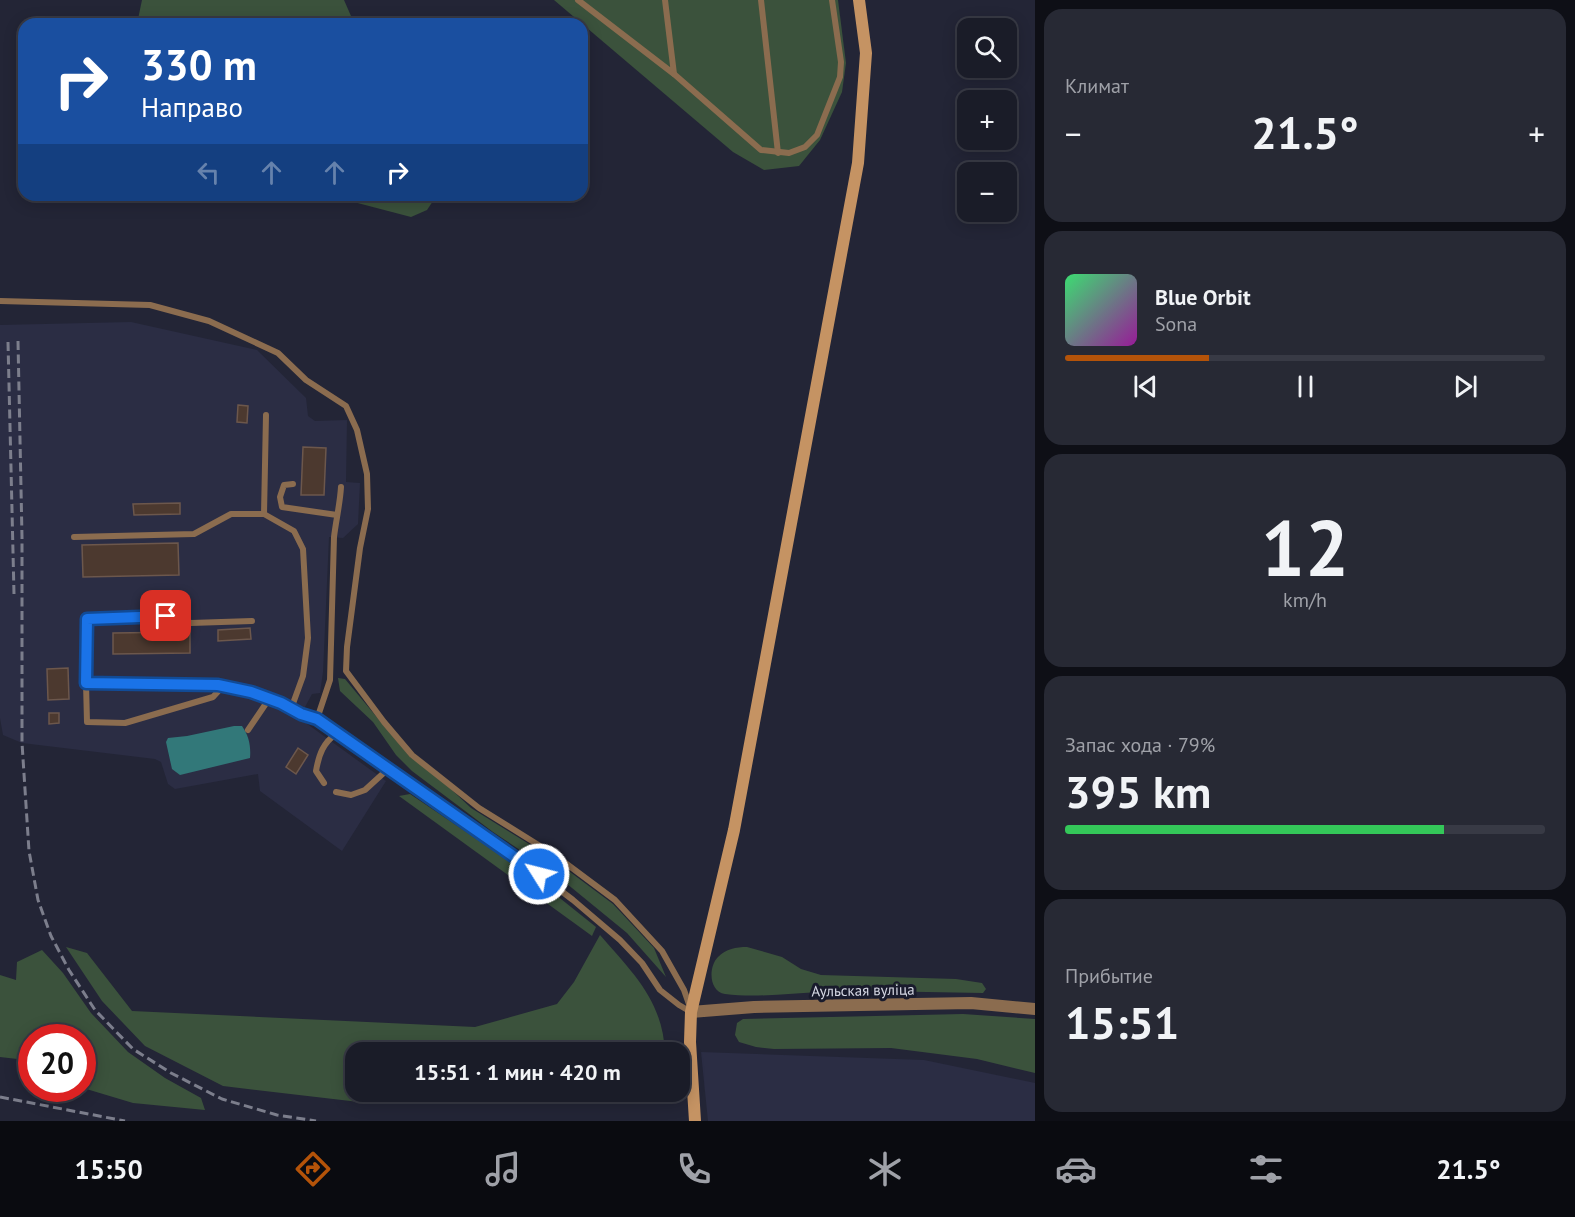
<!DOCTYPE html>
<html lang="ru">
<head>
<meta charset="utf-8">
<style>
	body { margin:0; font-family:"PT Sans",sans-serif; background:#272934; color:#f1f3f6; height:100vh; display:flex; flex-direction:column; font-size:22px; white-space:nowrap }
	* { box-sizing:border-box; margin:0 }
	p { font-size:20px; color:#9fa1a8 }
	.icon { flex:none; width:33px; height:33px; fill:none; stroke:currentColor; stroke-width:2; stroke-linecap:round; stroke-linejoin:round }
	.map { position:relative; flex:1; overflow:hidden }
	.details { display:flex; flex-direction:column; gap:9px; padding:9px; background:#0e0f16; width:540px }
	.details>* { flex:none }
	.guide { position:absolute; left:18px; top:18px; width:570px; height:183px; border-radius:18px; box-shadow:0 3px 15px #0003,0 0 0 2px #383a45; background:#1a4fa0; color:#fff; overflow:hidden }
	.controls { position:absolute; left:957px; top:18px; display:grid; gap:12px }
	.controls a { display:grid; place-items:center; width:60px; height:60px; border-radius:12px; background:#1a1c28; box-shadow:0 3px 15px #0003,0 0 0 2px #383a45; font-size:30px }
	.speed { position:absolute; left:18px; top:1024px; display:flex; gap:12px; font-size:30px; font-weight:700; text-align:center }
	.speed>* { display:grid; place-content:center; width:78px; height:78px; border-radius:50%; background:#1a1c28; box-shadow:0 3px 15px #0003,0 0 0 2px #383a45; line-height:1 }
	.speed .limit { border:9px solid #d22; background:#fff; color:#111 }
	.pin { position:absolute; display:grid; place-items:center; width:51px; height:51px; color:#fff; margin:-26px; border-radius:12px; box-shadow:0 3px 9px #0006 }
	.me { position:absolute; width:66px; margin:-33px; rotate:306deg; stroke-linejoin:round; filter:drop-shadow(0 0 4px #0008) }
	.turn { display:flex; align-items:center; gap:21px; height:126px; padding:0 24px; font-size:27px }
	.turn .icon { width:78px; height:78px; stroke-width:2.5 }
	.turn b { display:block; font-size:42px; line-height:51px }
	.lanes { display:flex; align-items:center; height:57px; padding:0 24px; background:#0003; justify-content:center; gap:30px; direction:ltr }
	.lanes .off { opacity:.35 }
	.big { font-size:45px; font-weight:700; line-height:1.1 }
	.details .card { flex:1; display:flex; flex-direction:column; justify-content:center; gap:9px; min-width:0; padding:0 21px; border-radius:18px; background:#272934 }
	.details .dial { align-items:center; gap:0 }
	.dial b { font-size:78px; line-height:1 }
	.song { display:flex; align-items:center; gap:18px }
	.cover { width:72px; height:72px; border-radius:9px; background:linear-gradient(135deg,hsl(140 70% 55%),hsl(300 70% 35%)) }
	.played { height:6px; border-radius:3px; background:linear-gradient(90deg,#b45309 30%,#383a45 30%) }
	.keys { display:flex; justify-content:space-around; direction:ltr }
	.heat { display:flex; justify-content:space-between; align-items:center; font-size:33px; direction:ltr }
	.charge { height:9px; border-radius:4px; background:linear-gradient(90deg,#34c759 79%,#383a45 0) }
	.trip { position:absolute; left:345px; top:1042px; width:345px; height:60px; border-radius:18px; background:#1a1c28; box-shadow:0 3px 15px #0003,0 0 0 2px #383a45; font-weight:700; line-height:60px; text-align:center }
	.dock { display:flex; height:96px; justify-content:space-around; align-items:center; background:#0a0b10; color:#9fa1a8 }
	.dock .icon { width:42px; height:42px }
	.dock .active { color:#b45309 }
	.dock b { font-size:27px; color:#f1f3f6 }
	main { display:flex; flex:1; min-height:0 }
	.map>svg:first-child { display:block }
	.built { fill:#2b2d44 }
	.green { fill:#3b523c }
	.water { fill:#327879 }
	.building { fill:#4c392f; stroke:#6c574c; stroke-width:1.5 }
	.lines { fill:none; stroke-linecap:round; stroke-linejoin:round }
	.lane { stroke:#8b6c4f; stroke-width:6 }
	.street { stroke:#8b6c4f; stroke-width:12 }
	.secondary { stroke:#c59363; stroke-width:12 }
	.rail { stroke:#7c7e8c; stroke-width:3; stroke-dasharray:9 4.5; stroke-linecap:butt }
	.route-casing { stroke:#114b97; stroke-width:15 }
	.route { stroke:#1a73e8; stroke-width:10 }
	.labels { text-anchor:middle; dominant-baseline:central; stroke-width:6; stroke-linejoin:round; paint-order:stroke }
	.street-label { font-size:15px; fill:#d6d8e4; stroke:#191b2c }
</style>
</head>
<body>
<main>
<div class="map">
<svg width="1035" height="1121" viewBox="0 0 1035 1121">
	<rect width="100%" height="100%" fill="#232536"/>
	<g class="built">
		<polygon points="131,322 257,350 306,398 308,416 315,421 347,420 346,482 360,483 358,524 343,538 329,537 323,672 320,693 312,694 299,718 386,781 342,851 260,791 258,774 175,789 168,784 161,762 155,759 22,743 3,735 0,718 0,325"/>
		<polygon points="701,1052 924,1060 1035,1083 1035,1121 708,1121"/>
	</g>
	<g class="green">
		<polygon points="142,0 344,0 351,16 364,24 134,24 138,19"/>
		<polygon points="554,0 838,0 846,63 842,92 820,140 799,166 764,170 733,152"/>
		<polygon points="327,195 437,195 427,210 411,217"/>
		<polygon points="338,678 345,679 410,757 437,776 471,808 550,857 613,904 654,948 666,977 627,933 550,870 493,832 412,771 396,755 373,722 340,691"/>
		<polygon points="410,794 536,879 596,927 592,936 399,796"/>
		<path d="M600,935c33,38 63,66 65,118h-309v39h140l-120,12 -153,-18 -78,-40 -43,-45 -36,-54 21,6 45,58 343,16 82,-23 17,-22z"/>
		<path d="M747,947l35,10 19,12 20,6 135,4 26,4 4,6 -3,4c-54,-1 -108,-3 -161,-1 -31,1 -65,6 -97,2 -16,-2 -17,-27 -7,-37 8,-8 18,-10 29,-10z"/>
		<polygon points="42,950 63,973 91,1013 128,1052 165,1078 201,1098 205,1110 133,1103 83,1088 82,1038 32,1038 31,1073 26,1060 0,1057 0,975 16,980 17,962"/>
		<polygon points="963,1014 1035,1019 1035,1073 977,1059 891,1048 774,1049 756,1047 739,1042 735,1035 737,1023 743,1019"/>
	</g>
	<path class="water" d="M234,726h8c7,10 9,20 8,32l-70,17 -8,-6 -6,-27 2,-4 19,-2z"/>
	<g class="building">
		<polygon points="238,405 248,406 247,423 237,422"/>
		<polygon points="303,447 326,448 324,495 301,495"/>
		<polygon points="180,503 180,514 134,515 133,504"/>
		<polygon points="178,543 179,575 83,577 82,545"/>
		<polygon points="250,628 251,639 218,641 218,630"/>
		<polygon points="188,632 190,632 190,653 113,654 113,633"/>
		<polygon points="68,668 69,699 48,700 47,669"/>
		<polygon points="49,713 59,713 59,723 49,724"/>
		<polygon points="298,748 308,755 296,774 286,767"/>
	</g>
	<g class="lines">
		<g class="lane">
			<polyline points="578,0 674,74 665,0"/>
			<polyline points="761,0 778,153"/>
			<polyline points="674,74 761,150 789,153 805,147 817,135 840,77 841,62 832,0"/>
			<polyline points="0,301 150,305 209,321 278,353 306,380 346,406 357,430 367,474 368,509 360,548 347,647 346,671 384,722 412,755 479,808 556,856 615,900 662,951 684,990 690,1007"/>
			<polyline points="293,484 284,485 280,497 282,507 337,515"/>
			<polyline points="264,514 266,415"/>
			<polyline points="74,537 194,534 231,514 264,514 294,531 303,549 308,638 303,676 291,709"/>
			<polyline points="86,683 87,619 166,616 191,623 252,621"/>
			<path d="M223,686l-10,11 -88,26 -38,-1 -1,-39 132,2 5,1c19,4 37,9 55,16 14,5 25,13 39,17l205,142 51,39 47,40 22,23 18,27 19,15 12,7"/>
			<path d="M317,719l13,-39 4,-143c2,-17 6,-33 7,-50"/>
			<polyline points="248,730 269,699"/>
			<path d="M324,783l-8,-12c3,-17 7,-28 21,-38"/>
			<polyline points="336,792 351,795 365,790 388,769"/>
		</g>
		<polyline class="street" points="691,1012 754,1007 971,1003 1035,1009"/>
		<polyline class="secondary" points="695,1121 690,1042 691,1012 734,830 858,163 866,53 859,0"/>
		<g class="rail">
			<polyline points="18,341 22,537 22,743 29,851 38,900 51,936 69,970 95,1010 133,1049 171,1073 222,1099 277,1115 316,1121"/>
			<polyline points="8,342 14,594"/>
			<polyline points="0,1097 125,1121"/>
		</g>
	</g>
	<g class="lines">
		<defs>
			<polyline id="route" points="166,616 87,619 86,683 218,685 251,692 281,703 301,714 317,719 539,874"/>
		</defs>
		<use href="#route" class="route-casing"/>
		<use href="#route" class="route"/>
	</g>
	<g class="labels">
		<g class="street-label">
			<text transform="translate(863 990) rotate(-1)">Аульская вуліца</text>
		</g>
	</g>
</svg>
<div class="controls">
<a><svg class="icon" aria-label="search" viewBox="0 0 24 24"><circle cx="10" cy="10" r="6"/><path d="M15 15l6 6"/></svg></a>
<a>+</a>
<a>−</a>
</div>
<div class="speed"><div class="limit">20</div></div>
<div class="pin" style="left:166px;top:616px;background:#d93025"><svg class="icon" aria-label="arrive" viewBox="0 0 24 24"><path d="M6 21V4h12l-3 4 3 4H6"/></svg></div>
<svg class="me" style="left:539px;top:874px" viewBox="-20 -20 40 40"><circle r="17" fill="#1a73e8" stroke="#fff" stroke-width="3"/><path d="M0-11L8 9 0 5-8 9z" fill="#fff"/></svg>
<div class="trip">15:51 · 1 мин · 420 m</div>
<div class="guide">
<div class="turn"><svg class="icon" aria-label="right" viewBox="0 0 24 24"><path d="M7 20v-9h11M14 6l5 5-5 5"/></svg><div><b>330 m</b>Направо</div></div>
<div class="lanes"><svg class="icon off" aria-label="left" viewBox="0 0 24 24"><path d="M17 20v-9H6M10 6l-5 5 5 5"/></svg><svg class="icon off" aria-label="ahead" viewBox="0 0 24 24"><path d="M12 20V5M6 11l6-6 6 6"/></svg><svg class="icon off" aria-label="ahead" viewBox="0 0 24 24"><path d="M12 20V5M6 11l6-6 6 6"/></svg><svg class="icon" aria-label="right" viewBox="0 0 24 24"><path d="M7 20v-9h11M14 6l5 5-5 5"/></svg></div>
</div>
</div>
<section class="details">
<div class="card"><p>Климат</p>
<div class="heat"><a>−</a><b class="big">21.5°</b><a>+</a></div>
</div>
<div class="card">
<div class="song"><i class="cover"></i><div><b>Blue Orbit</b><p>Sona</p></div></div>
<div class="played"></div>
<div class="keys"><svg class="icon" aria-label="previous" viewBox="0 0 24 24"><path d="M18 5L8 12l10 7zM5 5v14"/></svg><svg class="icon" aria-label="pause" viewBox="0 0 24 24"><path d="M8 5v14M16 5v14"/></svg><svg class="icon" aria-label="next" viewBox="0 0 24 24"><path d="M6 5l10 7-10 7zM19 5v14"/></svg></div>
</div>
<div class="card dial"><b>12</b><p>km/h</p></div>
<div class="card"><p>Запас хода · 79%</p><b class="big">395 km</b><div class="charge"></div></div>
<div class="card"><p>Прибытие</p><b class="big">15:51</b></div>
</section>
</main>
<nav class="dock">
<b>15:50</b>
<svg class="icon active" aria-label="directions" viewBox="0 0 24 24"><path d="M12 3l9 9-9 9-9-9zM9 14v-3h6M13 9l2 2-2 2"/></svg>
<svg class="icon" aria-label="music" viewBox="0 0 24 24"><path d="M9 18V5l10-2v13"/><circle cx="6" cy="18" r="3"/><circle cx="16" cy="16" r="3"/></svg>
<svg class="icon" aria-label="phone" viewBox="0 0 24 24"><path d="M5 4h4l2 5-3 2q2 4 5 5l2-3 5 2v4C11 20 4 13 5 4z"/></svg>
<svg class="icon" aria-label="climate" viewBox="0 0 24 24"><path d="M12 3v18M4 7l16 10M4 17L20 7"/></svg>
<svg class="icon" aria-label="car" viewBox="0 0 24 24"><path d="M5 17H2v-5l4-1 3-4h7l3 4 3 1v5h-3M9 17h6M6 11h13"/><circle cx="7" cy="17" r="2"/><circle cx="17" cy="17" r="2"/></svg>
<svg class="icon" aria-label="filters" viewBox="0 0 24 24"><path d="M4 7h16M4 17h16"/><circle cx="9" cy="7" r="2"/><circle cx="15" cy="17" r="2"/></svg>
<b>21.5°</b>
</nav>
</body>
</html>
